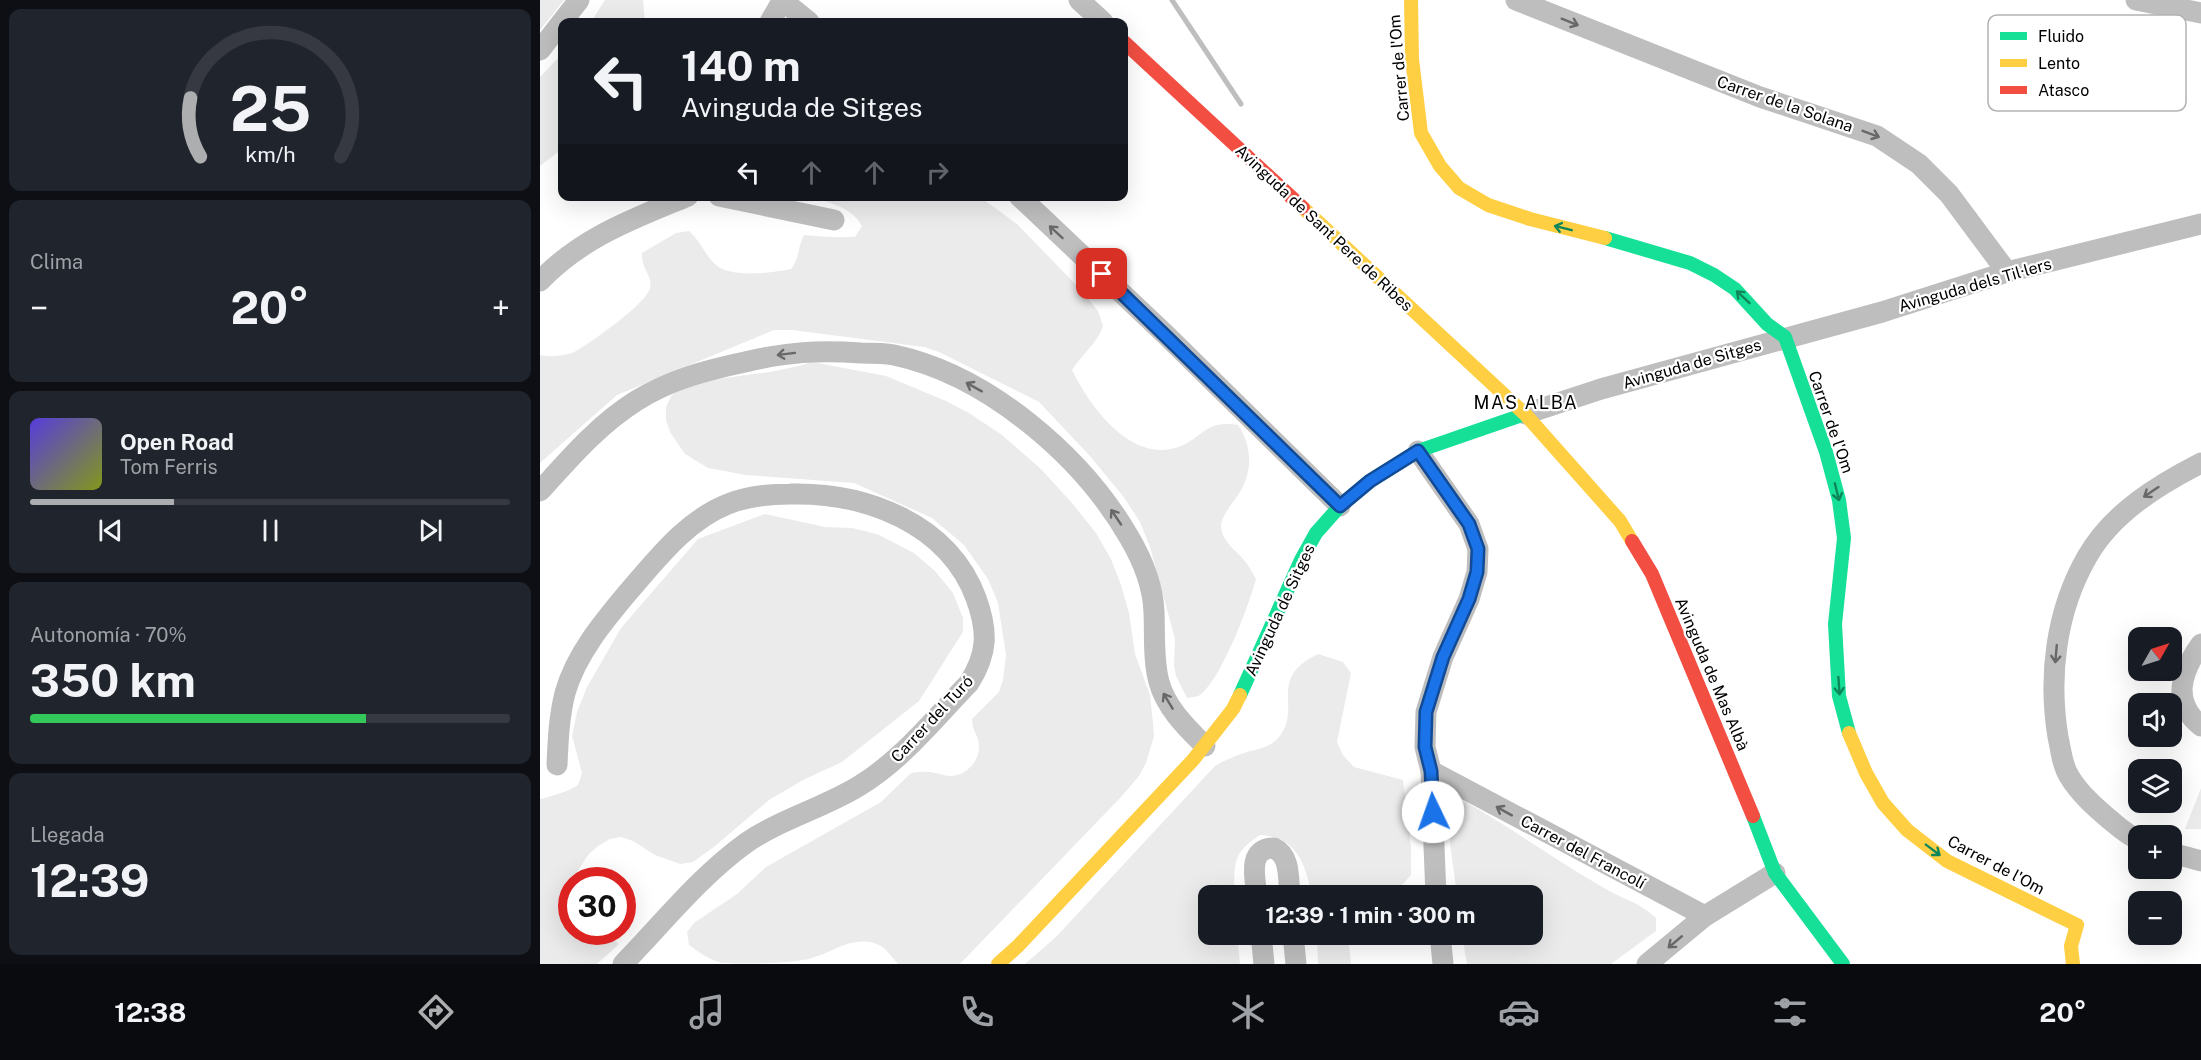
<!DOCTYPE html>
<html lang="es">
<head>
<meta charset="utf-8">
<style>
	body { margin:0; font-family:"Public Sans",sans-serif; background:#20242c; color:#f1f3f6; height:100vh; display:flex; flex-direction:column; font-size:22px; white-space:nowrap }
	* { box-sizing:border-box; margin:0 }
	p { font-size:20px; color:#9ea1a6 }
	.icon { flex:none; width:33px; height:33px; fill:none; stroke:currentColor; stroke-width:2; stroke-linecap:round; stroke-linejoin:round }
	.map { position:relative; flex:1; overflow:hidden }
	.side { display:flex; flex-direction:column; gap:9px; padding:9px; background:#0d0f14; width:540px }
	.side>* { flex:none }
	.top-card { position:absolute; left:18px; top:18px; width:570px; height:183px; border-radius:12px; box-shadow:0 6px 24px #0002; background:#171b24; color:#f1f3f6; overflow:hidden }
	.needle { width:39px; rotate:51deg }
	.buttons { position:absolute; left:1588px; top:627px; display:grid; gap:12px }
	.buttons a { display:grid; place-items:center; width:54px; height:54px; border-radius:12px; background:#171b24; box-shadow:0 6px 24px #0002; font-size:30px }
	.speed { position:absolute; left:18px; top:867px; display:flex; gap:12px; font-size:30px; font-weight:700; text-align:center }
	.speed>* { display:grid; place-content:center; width:78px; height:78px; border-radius:50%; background:#171b24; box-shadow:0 6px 24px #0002; line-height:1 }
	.speed .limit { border:9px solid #d22; background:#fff; color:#111 }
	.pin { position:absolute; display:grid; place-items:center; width:51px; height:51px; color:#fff; margin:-26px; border-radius:12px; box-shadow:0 3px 9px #0006 }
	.me { position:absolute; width:66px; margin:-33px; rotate:357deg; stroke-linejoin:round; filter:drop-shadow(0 0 4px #0008) }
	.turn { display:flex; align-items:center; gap:21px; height:126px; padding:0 24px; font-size:27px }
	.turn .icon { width:78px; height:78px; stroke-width:2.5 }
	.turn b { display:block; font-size:42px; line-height:51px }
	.lanes { display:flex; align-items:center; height:57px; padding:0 24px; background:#0003; justify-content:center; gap:30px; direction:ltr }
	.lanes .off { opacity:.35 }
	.big { font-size:45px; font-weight:700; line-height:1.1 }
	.side .tile { flex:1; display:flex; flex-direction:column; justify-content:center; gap:9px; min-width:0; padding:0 21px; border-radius:12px; background:#20242c }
	.side .dial { align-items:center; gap:0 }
	.dial svg { height:156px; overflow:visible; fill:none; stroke:#363941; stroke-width:7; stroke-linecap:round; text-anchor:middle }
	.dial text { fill:#f1f3f6; stroke:none }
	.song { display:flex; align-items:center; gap:18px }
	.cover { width:72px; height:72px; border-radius:9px; background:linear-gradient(135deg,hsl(250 70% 55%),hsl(70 70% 35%)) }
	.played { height:6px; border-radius:3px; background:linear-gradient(90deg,#adaeaf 30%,#363941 30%) }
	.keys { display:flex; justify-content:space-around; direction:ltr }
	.heat { display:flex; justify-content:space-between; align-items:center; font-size:33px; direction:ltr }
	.charge { height:9px; border-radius:4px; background:linear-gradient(90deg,#34c759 70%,#363941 0) }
	.trip { position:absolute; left:658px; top:885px; width:345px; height:60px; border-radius:12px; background:#171b24; box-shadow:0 6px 24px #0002; font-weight:700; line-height:60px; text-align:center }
	.dock { display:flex; height:96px; justify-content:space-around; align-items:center; background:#090b0e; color:#9ea1a6 }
	.dock .icon { width:42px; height:42px }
	.dock .active { color:#adaeaf }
	.dock b { font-size:27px; color:#f1f3f6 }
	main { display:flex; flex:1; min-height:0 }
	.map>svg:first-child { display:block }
	.green { fill:#ebebeb }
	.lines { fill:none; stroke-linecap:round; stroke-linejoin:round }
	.stream { stroke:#bebebe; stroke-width:5 }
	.street { stroke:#bebebe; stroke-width:21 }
	.fast { stroke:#16e098; stroke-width:14 }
	.slow { stroke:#ffcf43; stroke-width:14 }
	.jam { stroke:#f24e42; stroke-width:14 }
	.oneway { stroke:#686868 }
	.oneway2 { stroke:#0d865b }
	.route-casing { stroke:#114b97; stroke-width:15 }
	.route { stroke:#1a73e8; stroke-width:10 }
	.labels { text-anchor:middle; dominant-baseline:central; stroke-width:4.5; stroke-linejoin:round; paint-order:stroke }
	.street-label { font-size:16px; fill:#000; stroke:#fff }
	.neighbourhood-label { font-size:18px; letter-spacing:1.5px; fill:#000; stroke:#fff }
	.key { fill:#fff; stroke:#b2b2b2; stroke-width:1.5 }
	.key-label { font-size:16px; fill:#000 }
</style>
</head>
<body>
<main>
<section class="side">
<div class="tile dial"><svg viewBox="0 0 100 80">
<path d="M14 69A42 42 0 1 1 86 69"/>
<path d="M14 69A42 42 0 0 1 9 39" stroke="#adaeaf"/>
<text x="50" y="56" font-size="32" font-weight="700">25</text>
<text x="50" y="72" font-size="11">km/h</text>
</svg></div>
<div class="tile"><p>Clima</p>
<div class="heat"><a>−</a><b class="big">20°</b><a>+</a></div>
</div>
<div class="tile">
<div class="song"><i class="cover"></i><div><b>Open Road</b><p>Tom Ferris</p></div></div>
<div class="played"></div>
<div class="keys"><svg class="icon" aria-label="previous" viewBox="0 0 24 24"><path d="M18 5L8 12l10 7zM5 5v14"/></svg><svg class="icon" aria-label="pause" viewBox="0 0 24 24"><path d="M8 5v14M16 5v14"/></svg><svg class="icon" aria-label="next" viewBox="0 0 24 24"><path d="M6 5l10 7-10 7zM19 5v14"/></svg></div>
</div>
<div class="tile"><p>Autonomía · 70%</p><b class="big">350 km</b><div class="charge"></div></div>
<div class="tile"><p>Llegada</p><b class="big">12:39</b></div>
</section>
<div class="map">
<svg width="1661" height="964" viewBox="0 0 1661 964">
	<rect width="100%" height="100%" fill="#fff"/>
	<g class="green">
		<polygon points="0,0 24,0 0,30"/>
		<polygon points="65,0 103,0 105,22 51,22"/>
		<polygon points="22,54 22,149 0,166 0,77"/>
		<path d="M274,197h166l37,27 64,66 17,21 5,15c-6,18 -21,28 -31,44 17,35 57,91 103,78 28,-8 28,-29 63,-23 17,26 14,53 -5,77 -4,6 -12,16 -12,24 1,16 14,23 23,34 5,6 8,12 12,19 -7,26 -35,101 -56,116 -3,2 -9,2 -13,3l-11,-22 -2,-11 1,-26 -25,-92 -10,-25 -17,-26 -34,-41 -50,-53 -100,-50 -15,-5 -132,-17h-18l-157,65 -77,68v-108c11,2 27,1 36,-4 16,-9 70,-47 74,-63 3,-12 -9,-19 -8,-35l34,-20 13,-2c12,11 16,24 27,34 15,13 56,8 75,4 9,-12 6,-20 13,-34l24,2h27l7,-11c-12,-20 -29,-21 -48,-29z"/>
		<path d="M272,362l74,14 60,25 23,12 33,22 39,34 30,33 25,31 15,26 10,26 8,28 6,41 15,41 3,28 1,13 -8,27 -7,13 -18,21 -161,167h-62c-7,-8 -13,-18 -24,-21 -23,-6 -41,9 -62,15 -18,6 -73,6 -91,5 -12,-4 -23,-11 -32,-18l-2,-13 7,-9 43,-29 29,-27 115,-65 30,-29c8,-1 16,-2 24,0 4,0 9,3 14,3 16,1 31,-15 30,-30 0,-10 -7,-15 -7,-27l27,-27 4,-12 3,-25 -8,-52 -10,-24 -24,-34 -32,-27 -78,-35 -108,-8 -38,-7 -23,-14 -15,-22 -4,-12v-13l5,-11 10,-8 36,-9 53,-7 29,-6z"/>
		<path d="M225,514l60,13 27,1 13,3 14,4 35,18 21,18 18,22 10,25v14l-44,69 -77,61 -39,18 -34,20 -54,46 -22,16 -13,2 -11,-4 -14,-5 -22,-14 -12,-4 -11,2 -12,7 -10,9 -21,33v15l4,6 1,23c21,0 31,-4 47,12l-22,20h-57v-166l2,1 25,-8 11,-6 4,-12 -10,-37 5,-24 10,-25 34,-59 77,-89z"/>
		<path d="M778,654l25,8 8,11 -14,69 6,13 11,12 49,13 8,67v28l-9,10 -42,7 -4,3h-44c-7,-31 -15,-58 -52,-60 -29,19 -25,28 -26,60l-25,1v38l28,1 3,29h-215l31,-27 159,-171c9,-5 17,-9 26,-12 13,-5 28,-5 38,-17 24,-30 -13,-58 39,-83z"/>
		<polygon points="1661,788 1661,829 1645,829"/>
		<path d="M913,800l13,2c47,27 91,59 138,86 20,12 32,12 52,30v13l-45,33h-144l-5,-29 71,-1v-38l-76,-1 -7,-51z"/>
		<polygon points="777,935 808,935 811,964 778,964"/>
	</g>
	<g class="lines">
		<polyline class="stream" points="632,0 701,104"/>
		<g class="street">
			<polyline points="242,0 269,22"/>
			<polyline points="539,0 563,22"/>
			<polyline points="976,0 1220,97 1337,136 1379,164 1409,194 1467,272"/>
			<polyline points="1596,0 1661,13"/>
			<polyline points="230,22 242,1"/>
			<polyline points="0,50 39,0"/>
			<polyline points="179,196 294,220"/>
			<polyline points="479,196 625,334 800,506"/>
			<path d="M0,281c42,-44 93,-62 148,-85"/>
			<polyline points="985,414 1061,389 1342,312 1467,272 1661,224"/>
			<polyline points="878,451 929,524 938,549 937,572 929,599 903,657 886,712 885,747 891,771 896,896"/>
			<path d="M0,491c30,-33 58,-66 96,-90 33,-21 71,-31 109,-39 42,-10 73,-12 116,-9 11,0 23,0 33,2 94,20 188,101 235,182 13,22 24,49 25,75 1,23 -1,48 5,70 7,26 28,46 46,64"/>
			<path d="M1661,644c-20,28 -30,58 0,82"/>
			<path d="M17,765c1,-24 2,-48 8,-72 11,-39 39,-72 65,-103 28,-32 57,-70 98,-86 20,-8 41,-10 62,-10 75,-2 158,29 186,104 12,33 12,55 -7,85 -35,36 -67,77 -110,103 -36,22 -78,33 -113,57 -47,34 -83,80 -123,121"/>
			<polyline points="891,771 1165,916"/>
			<path d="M1599,840c-12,-5 -20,-13 -30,-21 -14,-12 -30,-26 -40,-43 -7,-11 -8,-26 -11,-39 -10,-61 -2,-126 29,-180 25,-44 71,-72 114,-94"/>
			<polyline points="1632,853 1661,861"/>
			<path d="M717,896c-2,-18 -10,-48 17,-48 17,8 14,31 16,48"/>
			<polyline points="721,934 724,964"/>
			<polyline points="753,934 756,964"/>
			<polyline points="900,934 903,964"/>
			<polyline points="1107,964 1165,916 1235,873"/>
		</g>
		<g class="fast">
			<polyline points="1065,238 1150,263 1174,275 1195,289 1227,324 1245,337 1286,452 1299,500 1304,538 1295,624 1299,696 1309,733"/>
			<polyline points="700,695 761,560 776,533 800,506 830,481 878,451 985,414"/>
			<polyline points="1213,816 1235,873 1303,964"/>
		</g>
		<g class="slow">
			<polyline points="871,0 872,59 881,133 900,166 919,188 948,205 990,219 1065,238"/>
			<polyline points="763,208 985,414 1080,521 1092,541"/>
			<polyline points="1309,733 1326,773 1343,803 1367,830 1407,861 1537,925 1531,946 1533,964"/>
			<polyline points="458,964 478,946 653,760 693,709 700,695"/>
		</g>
		<g class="jam">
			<polyline points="584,42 763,208"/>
			<polyline points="1092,541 1112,574 1213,816"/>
		</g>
	</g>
	<defs><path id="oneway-shaft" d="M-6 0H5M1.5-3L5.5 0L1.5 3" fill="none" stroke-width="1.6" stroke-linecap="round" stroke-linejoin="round" transform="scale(1.5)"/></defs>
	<g class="oneway">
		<use href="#oneway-shaft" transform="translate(1030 22) rotate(22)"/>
		<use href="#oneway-shaft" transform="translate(1331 134) rotate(21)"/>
		<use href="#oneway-shaft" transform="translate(516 232) rotate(-137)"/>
		<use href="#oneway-shaft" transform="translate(246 354) rotate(173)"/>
		<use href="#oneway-shaft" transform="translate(434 387) rotate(-151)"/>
		<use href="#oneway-shaft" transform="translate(1611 492) rotate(146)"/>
		<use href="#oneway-shaft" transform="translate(576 517) rotate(-124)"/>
		<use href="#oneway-shaft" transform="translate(1516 654) rotate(95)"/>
		<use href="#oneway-shaft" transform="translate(628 701) rotate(-121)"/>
		<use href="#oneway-shaft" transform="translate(964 811) rotate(-151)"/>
		<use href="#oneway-shaft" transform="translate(1135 942) rotate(140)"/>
	</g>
	<g class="oneway2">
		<use href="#oneway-shaft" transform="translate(1023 228) rotate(-166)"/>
		<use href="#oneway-shaft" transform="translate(1203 297) rotate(-137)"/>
		<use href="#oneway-shaft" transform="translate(1297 492) rotate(76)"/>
		<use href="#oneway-shaft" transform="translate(1299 686) rotate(86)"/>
		<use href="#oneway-shaft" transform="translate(1393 850) rotate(37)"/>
	</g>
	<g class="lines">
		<defs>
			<polyline id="route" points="562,274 800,506 830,481 878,451 929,524 938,549 937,572 929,599 903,657 886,712 885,747 891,771 893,812"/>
		</defs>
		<use href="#route" class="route-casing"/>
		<use href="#route" class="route"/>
	</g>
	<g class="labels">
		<g class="street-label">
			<text transform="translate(859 68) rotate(-95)">Carrer de l'Om</text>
			<text transform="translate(1245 104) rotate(19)">Carrer de la Solana</text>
			<text transform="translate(784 228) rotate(43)">Avinguda de Sant Pere de Ribes</text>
			<text transform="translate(1435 285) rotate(-16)">Avinguda dels Til·lers</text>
			<text transform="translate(1152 364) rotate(-16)">Avinguda de Sitges</text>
			<text transform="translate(1291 422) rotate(71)">Carrer de l'Om</text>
			<text transform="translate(740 610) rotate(-65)">Avinguda de Sitges</text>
			<text transform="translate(1172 674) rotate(67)">Avinguda de Mas Albà</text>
			<text transform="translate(392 719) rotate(-47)">Carrer del Turó</text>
			<text transform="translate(1043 852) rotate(28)">Carrer del Francolí</text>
			<text transform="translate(1456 865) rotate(28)">Carrer de l'Om</text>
		</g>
		<g class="neighbourhood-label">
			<text x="986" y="402">MAS ALBA</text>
		</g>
	</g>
	<rect x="1448" y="15" width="198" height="96" rx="9" class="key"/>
	<rect x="1460" y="32" width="27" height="8" fill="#16e098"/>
	<rect x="1460" y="59" width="27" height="8" fill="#ffcf43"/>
	<rect x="1460" y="86" width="27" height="8" fill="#f24e42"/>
	<g class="key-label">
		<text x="1498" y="42">Fluido</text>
		<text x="1498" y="69">Lento</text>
		<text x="1498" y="96">Atasco</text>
	</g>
</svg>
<div class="buttons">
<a><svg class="needle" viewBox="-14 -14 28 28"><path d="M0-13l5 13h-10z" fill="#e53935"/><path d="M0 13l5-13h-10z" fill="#9ea1a6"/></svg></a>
<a><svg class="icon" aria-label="sound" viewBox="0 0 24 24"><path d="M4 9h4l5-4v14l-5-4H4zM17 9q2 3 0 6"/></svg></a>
<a><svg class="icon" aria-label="layers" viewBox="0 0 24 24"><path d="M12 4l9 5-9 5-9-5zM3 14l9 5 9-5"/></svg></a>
<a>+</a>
<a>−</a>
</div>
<div class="speed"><div class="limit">30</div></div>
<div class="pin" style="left:562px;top:274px;background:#d93025"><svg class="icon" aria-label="arrive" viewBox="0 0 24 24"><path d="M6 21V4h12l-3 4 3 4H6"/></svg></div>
<svg class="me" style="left:893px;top:812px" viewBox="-20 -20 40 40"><circle r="19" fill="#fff"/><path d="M0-13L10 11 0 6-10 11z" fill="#1a73e8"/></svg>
<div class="trip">12:39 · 1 min · 300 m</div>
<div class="top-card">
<div class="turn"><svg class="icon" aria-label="left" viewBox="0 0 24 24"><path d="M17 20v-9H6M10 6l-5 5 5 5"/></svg><div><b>140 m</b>Avinguda de Sitges</div></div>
<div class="lanes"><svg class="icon" aria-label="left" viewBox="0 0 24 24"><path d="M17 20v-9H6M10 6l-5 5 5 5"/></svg><svg class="icon off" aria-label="ahead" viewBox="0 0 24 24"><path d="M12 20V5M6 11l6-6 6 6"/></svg><svg class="icon off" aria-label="ahead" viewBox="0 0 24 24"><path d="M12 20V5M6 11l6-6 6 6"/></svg><svg class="icon off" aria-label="right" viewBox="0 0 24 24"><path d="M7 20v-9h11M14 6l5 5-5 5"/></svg></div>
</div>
</div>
</main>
<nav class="dock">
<b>12:38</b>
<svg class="icon active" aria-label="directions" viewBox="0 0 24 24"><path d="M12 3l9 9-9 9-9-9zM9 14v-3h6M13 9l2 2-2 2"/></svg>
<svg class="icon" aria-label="music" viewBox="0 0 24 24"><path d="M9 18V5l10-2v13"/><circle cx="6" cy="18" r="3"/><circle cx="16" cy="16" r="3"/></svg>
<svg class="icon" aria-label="phone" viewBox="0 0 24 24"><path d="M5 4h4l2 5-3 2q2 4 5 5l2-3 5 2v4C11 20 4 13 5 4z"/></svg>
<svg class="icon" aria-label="climate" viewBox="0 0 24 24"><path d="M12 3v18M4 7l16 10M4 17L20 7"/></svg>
<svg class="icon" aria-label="car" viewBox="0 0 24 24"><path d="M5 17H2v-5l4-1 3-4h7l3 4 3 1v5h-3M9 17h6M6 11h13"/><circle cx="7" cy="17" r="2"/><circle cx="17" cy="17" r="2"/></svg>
<svg class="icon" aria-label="filters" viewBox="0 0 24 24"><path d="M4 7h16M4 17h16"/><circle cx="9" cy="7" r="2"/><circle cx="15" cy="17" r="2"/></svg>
<b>20°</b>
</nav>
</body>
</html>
